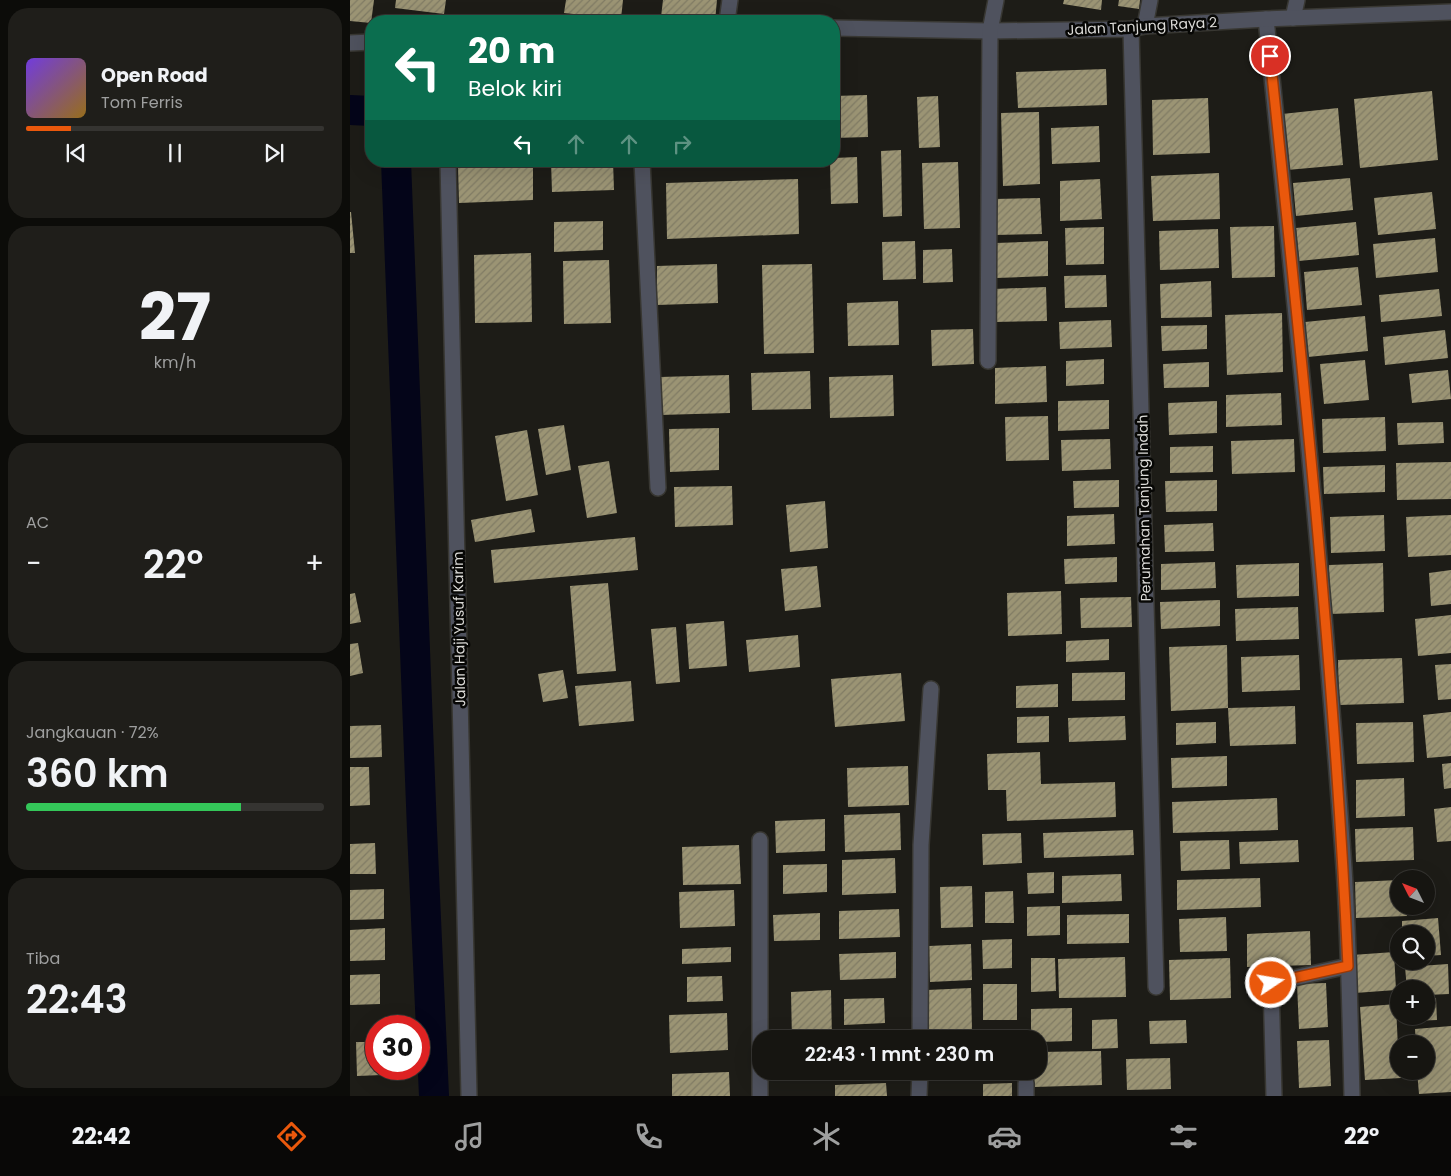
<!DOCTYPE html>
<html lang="id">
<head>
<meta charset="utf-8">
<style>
	body { margin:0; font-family:Poppins,sans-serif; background:#1f1e1a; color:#f1f3f6; height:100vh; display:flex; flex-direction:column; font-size:19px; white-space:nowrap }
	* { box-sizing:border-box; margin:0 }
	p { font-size:16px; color:#9e9f9f }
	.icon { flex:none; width:28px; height:28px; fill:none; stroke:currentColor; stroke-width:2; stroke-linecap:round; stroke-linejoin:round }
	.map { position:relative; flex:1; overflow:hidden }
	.panel { display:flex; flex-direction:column; gap:8px; padding:8px; background:#0c0c09; width:350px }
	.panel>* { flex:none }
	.top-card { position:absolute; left:15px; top:15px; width:475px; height:152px; border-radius:20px; box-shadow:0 5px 20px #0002,0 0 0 1px #353431; background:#0b6e4f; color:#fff; overflow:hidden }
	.needle { width:32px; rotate:312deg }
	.fabs { position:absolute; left:1040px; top:870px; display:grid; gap:10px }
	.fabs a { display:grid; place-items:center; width:45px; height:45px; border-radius:50%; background:#161511; box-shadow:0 5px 20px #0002,0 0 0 1px #353431; font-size:25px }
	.speed { position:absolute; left:15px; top:1015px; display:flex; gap:10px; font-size:25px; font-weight:700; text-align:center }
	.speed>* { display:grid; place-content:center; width:65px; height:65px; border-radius:50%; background:#161511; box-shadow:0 5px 20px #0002,0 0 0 1px #353431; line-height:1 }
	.speed .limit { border:8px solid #d22; background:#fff; color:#111 }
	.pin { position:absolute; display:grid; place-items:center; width:42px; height:42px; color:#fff; margin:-21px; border:2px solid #fff; border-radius:50%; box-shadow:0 1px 5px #0007 }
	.me { position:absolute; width:55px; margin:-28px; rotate:78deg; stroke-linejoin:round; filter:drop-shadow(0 0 4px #0008) }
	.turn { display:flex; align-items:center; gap:18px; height:105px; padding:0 20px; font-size:22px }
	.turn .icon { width:65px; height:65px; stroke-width:2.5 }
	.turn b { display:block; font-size:35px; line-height:42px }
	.lanes { display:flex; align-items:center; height:48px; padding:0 20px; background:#0003; justify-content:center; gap:25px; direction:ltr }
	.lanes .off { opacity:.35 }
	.big { font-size:38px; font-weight:600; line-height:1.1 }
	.panel .tile { flex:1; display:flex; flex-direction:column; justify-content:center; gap:8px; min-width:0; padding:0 18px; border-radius:20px; background:#1f1e1a }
	.panel .dial { align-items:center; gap:0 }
	.dial b { font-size:65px; line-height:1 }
	.song { display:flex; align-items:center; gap:15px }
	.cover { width:60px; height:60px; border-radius:8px; background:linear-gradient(135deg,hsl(260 70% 55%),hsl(40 70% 35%)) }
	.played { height:5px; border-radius:2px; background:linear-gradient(90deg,#ea580c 15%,#353431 15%) }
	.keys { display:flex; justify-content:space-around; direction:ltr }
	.heat { display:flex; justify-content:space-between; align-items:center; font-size:28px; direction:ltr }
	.charge { height:8px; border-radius:4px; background:linear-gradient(90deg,#34c759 72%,#353431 0) }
	.trip { position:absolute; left:402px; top:1030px; width:295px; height:50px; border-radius:20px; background:#161511; box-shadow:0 5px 20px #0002,0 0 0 1px #353431; font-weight:600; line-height:50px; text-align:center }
	.dock { display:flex; height:80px; justify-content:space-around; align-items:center; background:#090807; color:#9e9f9f }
	.dock .icon { width:35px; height:35px }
	.dock .on { color:#ea580c }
	.dock b { font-size:22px; color:#f1f3f6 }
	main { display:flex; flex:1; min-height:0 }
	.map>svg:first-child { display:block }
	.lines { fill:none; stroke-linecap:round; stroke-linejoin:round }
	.canal { stroke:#040519; stroke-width:30 }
	.building { fill:url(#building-hatch) }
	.minor-casing { stroke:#383732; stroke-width:18 }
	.minor { stroke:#4f525e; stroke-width:15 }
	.route-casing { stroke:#983908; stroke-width:12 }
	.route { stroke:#ea580c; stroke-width:9 }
	.labels { text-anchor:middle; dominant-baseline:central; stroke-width:5; stroke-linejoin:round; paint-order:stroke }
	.street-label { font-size:14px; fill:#dbdad7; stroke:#070705 }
</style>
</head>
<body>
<main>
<section class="panel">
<div class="tile">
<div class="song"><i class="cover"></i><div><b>Open Road</b><p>Tom Ferris</p></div></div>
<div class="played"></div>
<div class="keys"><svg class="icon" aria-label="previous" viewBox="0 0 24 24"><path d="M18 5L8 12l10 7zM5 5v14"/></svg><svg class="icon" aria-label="pause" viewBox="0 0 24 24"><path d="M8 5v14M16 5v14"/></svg><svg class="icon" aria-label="next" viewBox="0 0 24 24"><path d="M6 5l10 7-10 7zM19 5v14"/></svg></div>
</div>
<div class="tile dial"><b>27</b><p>km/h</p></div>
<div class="tile"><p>AC</p>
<div class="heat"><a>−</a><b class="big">22°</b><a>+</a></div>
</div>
<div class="tile"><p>Jangkauan · 72%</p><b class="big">360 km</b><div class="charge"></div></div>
<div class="tile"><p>Tiba</p><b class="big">22:43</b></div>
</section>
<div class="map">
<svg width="1101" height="1096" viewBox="0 0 1101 1096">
	<defs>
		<pattern id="building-hatch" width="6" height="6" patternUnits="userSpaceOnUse" patternTransform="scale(1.25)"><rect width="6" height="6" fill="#9b9474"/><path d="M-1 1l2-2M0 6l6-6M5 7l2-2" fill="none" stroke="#807b64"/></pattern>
	</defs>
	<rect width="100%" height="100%" fill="#1d1c17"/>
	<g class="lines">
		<g class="canal">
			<polyline points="0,110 21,111"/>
			<polyline points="46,161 72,830 84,1096"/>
		</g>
	</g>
	<g class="building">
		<polygon points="0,0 24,0 21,23 0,21"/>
		<polygon points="46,0 96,0 94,14 45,8"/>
		<polygon points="216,0 273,0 271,19 214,13"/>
		<polygon points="313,0 367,0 365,21 311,17"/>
		<polygon points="714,0 752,0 751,10 713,4"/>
		<polygon points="769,0 790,0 789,9 768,6"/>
		<polygon points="756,69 757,105 668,108 666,72"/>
		<polygon points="1082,91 1088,160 1010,168 1004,99"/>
		<polygon points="517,95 518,137 484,138 484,96"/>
		<polygon points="588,96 590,147 569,148 567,97"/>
		<polygon points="858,98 860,153 803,155 802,100"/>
		<polygon points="988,108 993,165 937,170 932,114"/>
		<polygon points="689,112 690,184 653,186 651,113"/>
		<polygon points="749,126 750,162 702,164 701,128"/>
		<polygon points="551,150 552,216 533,217 531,151"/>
		<polygon points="507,157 508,203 481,204 480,161 484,161 484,158"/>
		<polygon points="201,161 263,161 264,190 202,192"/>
		<polygon points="608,162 610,228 574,229 572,163"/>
		<polygon points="183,166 183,200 109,203 108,167"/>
		<polygon points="869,173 870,219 803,221 801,176"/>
		<polygon points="1000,178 1003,210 946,216 943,183"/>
		<polygon points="448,179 449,234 317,239 316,183"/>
		<polygon points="750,179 752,219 710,221 710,181"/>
		<polygon points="1082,192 1086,229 1028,235 1024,198"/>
		<polygon points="690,198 692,234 644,235 643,199"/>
		<polygon points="0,212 1,212 5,253 0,253"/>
		<polygon points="253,221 253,250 204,252 204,222"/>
		<polygon points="1006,222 1009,255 949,261 946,228"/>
		<polygon points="924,226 925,277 882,278 880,227"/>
		<polygon points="754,227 754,264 716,265 715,228"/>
		<polygon points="868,229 869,268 810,270 809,231"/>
		<polygon points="1085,238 1088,272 1026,278 1023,244"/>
		<polygon points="565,241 566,279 533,280 532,242"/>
		<polygon points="698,241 698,276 646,278 645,243"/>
		<polygon points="602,249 603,282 573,283 573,250"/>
		<polygon points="181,253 182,322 125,323 124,255"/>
		<polygon points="259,260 261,323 214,324 213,261"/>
		<polygon points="367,264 368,303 307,305 307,266"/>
		<polygon points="462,264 464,353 414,354 412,265"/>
		<polygon points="1008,267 1012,305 957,310 954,272"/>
		<polygon points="756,275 757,307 715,308 714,276"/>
		<polygon points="861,281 862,317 811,318 810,284"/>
		<polygon points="696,287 697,321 644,322 643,289"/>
		<polygon points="1089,289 1092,316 1031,322 1029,295"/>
		<polygon points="548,301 549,345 498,346 497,303"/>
		<polygon points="932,313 933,372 877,375 875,315"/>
		<polygon points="1015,316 1018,351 958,357 955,322"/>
		<polygon points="761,320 762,347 710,349 709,322"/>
		<polygon points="857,325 857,349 812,351 811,326"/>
		<polygon points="623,329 624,364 582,366 581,330"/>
		<polygon points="1095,330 1098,358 1035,365 1033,337"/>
		<polygon points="754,359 754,384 716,386 716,361"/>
		<polygon points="1015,360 1019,400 974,404 970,364"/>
		<polygon points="859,362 859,387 814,388 813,364"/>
		<polygon points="696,366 697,402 645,404 645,368"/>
		<polygon points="1098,370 1101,399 1062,403 1059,374"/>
		<polygon points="460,371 461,409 402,410 401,373"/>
		<polygon points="379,375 380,413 310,415 310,377"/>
		<polygon points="543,375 544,416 480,418 479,377"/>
		<polygon points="931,393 932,425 876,427 876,395"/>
		<polygon points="759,400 759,429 708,431 708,401"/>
		<polygon points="867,401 867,433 819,435 818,403"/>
		<polygon points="698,416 699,460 656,461 655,417"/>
		<polygon points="1035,417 1036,451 973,453 972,419"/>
		<polygon points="1093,422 1094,443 1048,445 1047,423"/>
		<polygon points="214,425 221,470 196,475 188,429"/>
		<polygon points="369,428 369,470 320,472 319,429"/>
		<polygon points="177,430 188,495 156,501 145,436"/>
		<polygon points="760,439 761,469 712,471 711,440"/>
		<polygon points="944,439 945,472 882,474 881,441"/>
		<polygon points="863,446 863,472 820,473 820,447"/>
		<polygon points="259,461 267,513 237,518 228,466"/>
		<polygon points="1101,462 1101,499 1047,500 1046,463"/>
		<polygon points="1035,465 1035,492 974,494 973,467"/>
		<polygon points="769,480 769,507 724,508 723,481"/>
		<polygon points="867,480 867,511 816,512 815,481"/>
		<polygon points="382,486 383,525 325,527 324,487"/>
		<polygon points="475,501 478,548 440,552 436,505"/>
		<polygon points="181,509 185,532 125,542 121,520"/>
		<polygon points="764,514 765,544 717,546 717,516"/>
		<polygon points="1034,515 1035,551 981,553 980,517"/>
		<polygon points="1101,515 1101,555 1058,557 1056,517"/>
		<polygon points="863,523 864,551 815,552 814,525"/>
		<polygon points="285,537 288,570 144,583 141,550"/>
		<polygon points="767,557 767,582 715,584 714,559"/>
		<polygon points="865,562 866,588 811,590 811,564"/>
		<polygon points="949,563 949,596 887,598 886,565"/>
		<polygon points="1033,563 1034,612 980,614 979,565"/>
		<polygon points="467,566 471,607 435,611 431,569"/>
		<polygon points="1101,570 1101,604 1081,606 1079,573"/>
		<polygon points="258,583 266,671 227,674 220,586"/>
		<polygon points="711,591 712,634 658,636 657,593"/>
		<polygon points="5,593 11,622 0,624 0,594"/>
		<polygon points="781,597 782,627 731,628 730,598"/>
		<polygon points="870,600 870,626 811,629 810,602"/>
		<polygon points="948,607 949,639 886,641 885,609"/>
		<polygon points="1101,615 1101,653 1068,656 1065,619"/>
		<polygon points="374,621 377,666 339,669 336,624"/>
		<polygon points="326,627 330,682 306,684 301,629"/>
		<polygon points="448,635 450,667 399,672 396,640"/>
		<polygon points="759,639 759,660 716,662 716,641"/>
		<polygon points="8,643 13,673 0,676 0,644"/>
		<polygon points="877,645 878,708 945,706 946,744 880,746 878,708 821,711 819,647"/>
		<polygon points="949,655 950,690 892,692 891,657"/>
		<polygon points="1052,658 1054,703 989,705 988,660"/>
		<polygon points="1101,664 1101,699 1088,700 1085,665"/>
		<polygon points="213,670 218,698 193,702 188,674"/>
		<polygon points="775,672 775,700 722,701 722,673"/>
		<polygon points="551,673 555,721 485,727 481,679"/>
		<polygon points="281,681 284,721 229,726 225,686"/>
		<polygon points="708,684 708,707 666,708 666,686"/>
		<polygon points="1101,712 1101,756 1077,758 1073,715"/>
		<polygon points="699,716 699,742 667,743 667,717"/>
		<polygon points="775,716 776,740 719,742 718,718"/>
		<polygon points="866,722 866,743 826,745 826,723"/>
		<polygon points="1063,722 1064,762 1007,764 1006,723"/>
		<polygon points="31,725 32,757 0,758 0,726"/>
		<polygon points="690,752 691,784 765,782 766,817 657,821 656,790 638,790 637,754"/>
		<polygon points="877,756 877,786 822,788 821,758"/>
		<polygon points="1101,763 1101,788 1094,789 1092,764"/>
		<polygon points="558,766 559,805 498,807 497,768"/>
		<polygon points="0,767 19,767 20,805 0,806"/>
		<polygon points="1054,778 1055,816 1006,818 1006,780"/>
		<polygon points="927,798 928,830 823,833 822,802"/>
		<polygon points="1101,807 1101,841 1087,842 1084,809"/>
		<polygon points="550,813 551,850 495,852 494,815"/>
		<polygon points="475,819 475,851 426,853 425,821"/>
		<polygon points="1063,827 1064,860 1006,862 1005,829"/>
		<polygon points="783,830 784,855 694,858 693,833"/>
		<polygon points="671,833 672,863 633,865 632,834"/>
		<polygon points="879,840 880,869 831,871 830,841"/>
		<polygon points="948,840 949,862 890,864 889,842"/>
		<polygon points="25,843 26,874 0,874 0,844"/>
		<polygon points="389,845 391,884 333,885 332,847"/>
		<polygon points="545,858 546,893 492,895 492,860"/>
		<polygon points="477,864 477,892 433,894 433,865"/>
		<polygon points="704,872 704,893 678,894 677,873"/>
		<polygon points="771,874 772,901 712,903 712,876"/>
		<polygon points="910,878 911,907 827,910 827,880"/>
		<polygon points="1049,880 1049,906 1057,906 1057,916 1006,918 1005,882"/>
		<polygon points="622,886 623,927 591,928 590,887"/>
		<polygon points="34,889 34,919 0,920 0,890"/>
		<polygon points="384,890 385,926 330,928 329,892"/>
		<polygon points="663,891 664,923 635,923 635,892"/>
		<polygon points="710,906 710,935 677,936 677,907"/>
		<polygon points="549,909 550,937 489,939 489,911"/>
		<polygon points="470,913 470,940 424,941 423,915"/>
		<polygon points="779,914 779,943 717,944 717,915"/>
		<polygon points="876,917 877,951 830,952 829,919"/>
		<polygon points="1088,918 1091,955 1076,956 1076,934 1052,934 1052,921"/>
		<polygon points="35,928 35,960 0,961 0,930"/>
		<polygon points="960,931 961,965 897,967 897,934"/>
		<polygon points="662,939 662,968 633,969 632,940"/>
		<polygon points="621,944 622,980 580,982 579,946"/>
		<polygon points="381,947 381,962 332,964 332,949"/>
		<polygon points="546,952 546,978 490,980 489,954"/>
		<polygon points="1044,952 1046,990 1005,993 1002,955"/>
		<polygon points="775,957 776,997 709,998 708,959"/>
		<polygon points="681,958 705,958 706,991 681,992"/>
		<polygon points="880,958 881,998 820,1000 819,960"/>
		<polygon points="1098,964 1099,994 1076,995 1076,989 1057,989 1055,967"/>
		<polygon points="30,974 30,1004 0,1005 0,975"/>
		<polygon points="372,976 373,1001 337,1002 337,977"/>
		<polygon points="976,983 978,1027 949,1029 947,984"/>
		<rect x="633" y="984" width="34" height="36"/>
		<polygon points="621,988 622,1029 578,1030 577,990"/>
		<polygon points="481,990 482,1039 442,1039 441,992"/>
		<polygon points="534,998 535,1023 494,1025 494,999"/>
		<polygon points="1086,998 1087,1020 1063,1021 1062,1016 1076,1016 1076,999"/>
		<polygon points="1046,1004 1049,1071 1051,1071 1051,1078 1015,1080 1010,1007"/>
		<polygon points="722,1008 722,1041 689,1042 689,1039 681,1039 681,1009"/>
		<polygon points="377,1013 378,1050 320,1053 319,1015"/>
		<polygon points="767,1019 768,1048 742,1049 742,1020"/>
		<polygon points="836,1020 837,1043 800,1044 799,1021"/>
		<polygon points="1101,1026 1101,1092 1069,1094 1067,1071 1076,1071 1076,1044 1066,1044 1065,1029"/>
		<polygon points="979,1040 981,1086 949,1088 947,1041"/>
		<polygon points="6,1042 26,1042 26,1069 58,1069 58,1074 7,1076"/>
		<polygon points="751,1051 752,1085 684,1087 684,1071 689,1071 689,1052"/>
		<polygon points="820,1058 821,1089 777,1090 776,1059"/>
		<polygon points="492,1071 537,1071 537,1073 492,1075"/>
		<polygon points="588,1071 620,1071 620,1077 588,1078"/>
		<polygon points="379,1072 380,1096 322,1096 322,1074"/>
		<polygon points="536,1083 537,1096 485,1096 485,1085"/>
		<polygon points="662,1083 662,1096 633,1096 633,1084"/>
	</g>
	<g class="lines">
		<defs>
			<g id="minor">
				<polyline points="943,18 947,0"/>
				<path d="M916,19c29,283 58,565 78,849 5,76 6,152 8,228"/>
				<polyline points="377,21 380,0"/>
				<polyline points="795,26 800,0"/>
				<polyline points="484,28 640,31 781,29 795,26 916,19 1101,12"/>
				<polyline points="781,29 806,987"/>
				<polyline points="0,43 21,42"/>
				<polyline points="98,161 119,1096"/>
				<polyline points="292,161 308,488"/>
				<polyline points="638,361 640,31 646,0"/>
				<polyline points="570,1039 571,845 581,689"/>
				<polyline points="410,1096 410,840"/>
				<polyline points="569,1096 570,1071"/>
				<polyline points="676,1096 676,1083"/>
				<polyline points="924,1096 921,983 998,966"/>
			</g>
		</defs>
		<use href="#minor" class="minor-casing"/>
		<use href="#minor" class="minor"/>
	</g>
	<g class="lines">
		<defs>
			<path id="route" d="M920,56c32,303 64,606 78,910l-77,17"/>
		</defs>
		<use href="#route" class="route-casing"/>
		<use href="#route" class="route"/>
	</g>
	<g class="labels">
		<g class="street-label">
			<text transform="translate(792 26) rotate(-3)">Jalan Tanjung Raya 2</text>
			<text transform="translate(794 508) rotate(-91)">Perumahan Tanjung Indah</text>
			<text transform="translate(109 629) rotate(-91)">Jalan Haji Yusuf Karim</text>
		</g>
	</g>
</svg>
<div class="fabs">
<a><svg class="needle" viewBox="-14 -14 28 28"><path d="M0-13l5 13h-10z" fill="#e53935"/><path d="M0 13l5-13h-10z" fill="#9e9f9f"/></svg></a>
<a><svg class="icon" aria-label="search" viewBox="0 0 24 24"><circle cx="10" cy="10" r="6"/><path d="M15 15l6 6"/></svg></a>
<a>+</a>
<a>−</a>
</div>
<div class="speed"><div class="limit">30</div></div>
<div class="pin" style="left:920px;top:56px;background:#d93025"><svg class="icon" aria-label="arrive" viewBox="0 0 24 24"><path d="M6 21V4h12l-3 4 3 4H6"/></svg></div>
<svg class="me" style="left:921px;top:983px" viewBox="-20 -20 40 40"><circle r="17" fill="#ea580c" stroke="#fff" stroke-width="3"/><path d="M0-11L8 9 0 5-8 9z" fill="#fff"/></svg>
<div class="trip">22:43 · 1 mnt · 230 m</div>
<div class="top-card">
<div class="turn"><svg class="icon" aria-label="left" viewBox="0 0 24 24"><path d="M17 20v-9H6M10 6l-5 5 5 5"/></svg><div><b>20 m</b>Belok kiri</div></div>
<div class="lanes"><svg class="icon" aria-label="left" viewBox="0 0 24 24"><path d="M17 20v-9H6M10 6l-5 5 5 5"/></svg><svg class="icon off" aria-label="ahead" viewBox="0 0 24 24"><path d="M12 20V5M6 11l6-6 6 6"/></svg><svg class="icon off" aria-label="ahead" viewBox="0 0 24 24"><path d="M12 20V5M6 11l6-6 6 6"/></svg><svg class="icon off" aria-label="right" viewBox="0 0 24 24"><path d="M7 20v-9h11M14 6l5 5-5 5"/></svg></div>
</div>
</div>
</main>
<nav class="dock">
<b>22:42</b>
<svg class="icon on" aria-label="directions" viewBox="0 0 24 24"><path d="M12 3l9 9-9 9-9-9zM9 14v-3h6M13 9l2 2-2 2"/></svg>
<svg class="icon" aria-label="music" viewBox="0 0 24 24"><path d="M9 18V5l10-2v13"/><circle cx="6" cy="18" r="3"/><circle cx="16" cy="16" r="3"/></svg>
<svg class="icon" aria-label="phone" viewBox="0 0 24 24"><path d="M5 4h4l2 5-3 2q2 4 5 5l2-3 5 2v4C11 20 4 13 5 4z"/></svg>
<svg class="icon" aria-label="climate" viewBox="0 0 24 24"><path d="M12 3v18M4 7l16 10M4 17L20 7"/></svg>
<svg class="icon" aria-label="car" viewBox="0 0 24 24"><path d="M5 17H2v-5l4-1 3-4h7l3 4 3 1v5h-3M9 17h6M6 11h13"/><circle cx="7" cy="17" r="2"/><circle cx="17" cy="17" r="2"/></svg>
<svg class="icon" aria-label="filters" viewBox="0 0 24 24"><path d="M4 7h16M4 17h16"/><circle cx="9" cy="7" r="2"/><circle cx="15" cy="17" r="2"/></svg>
<b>22°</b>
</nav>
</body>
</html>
